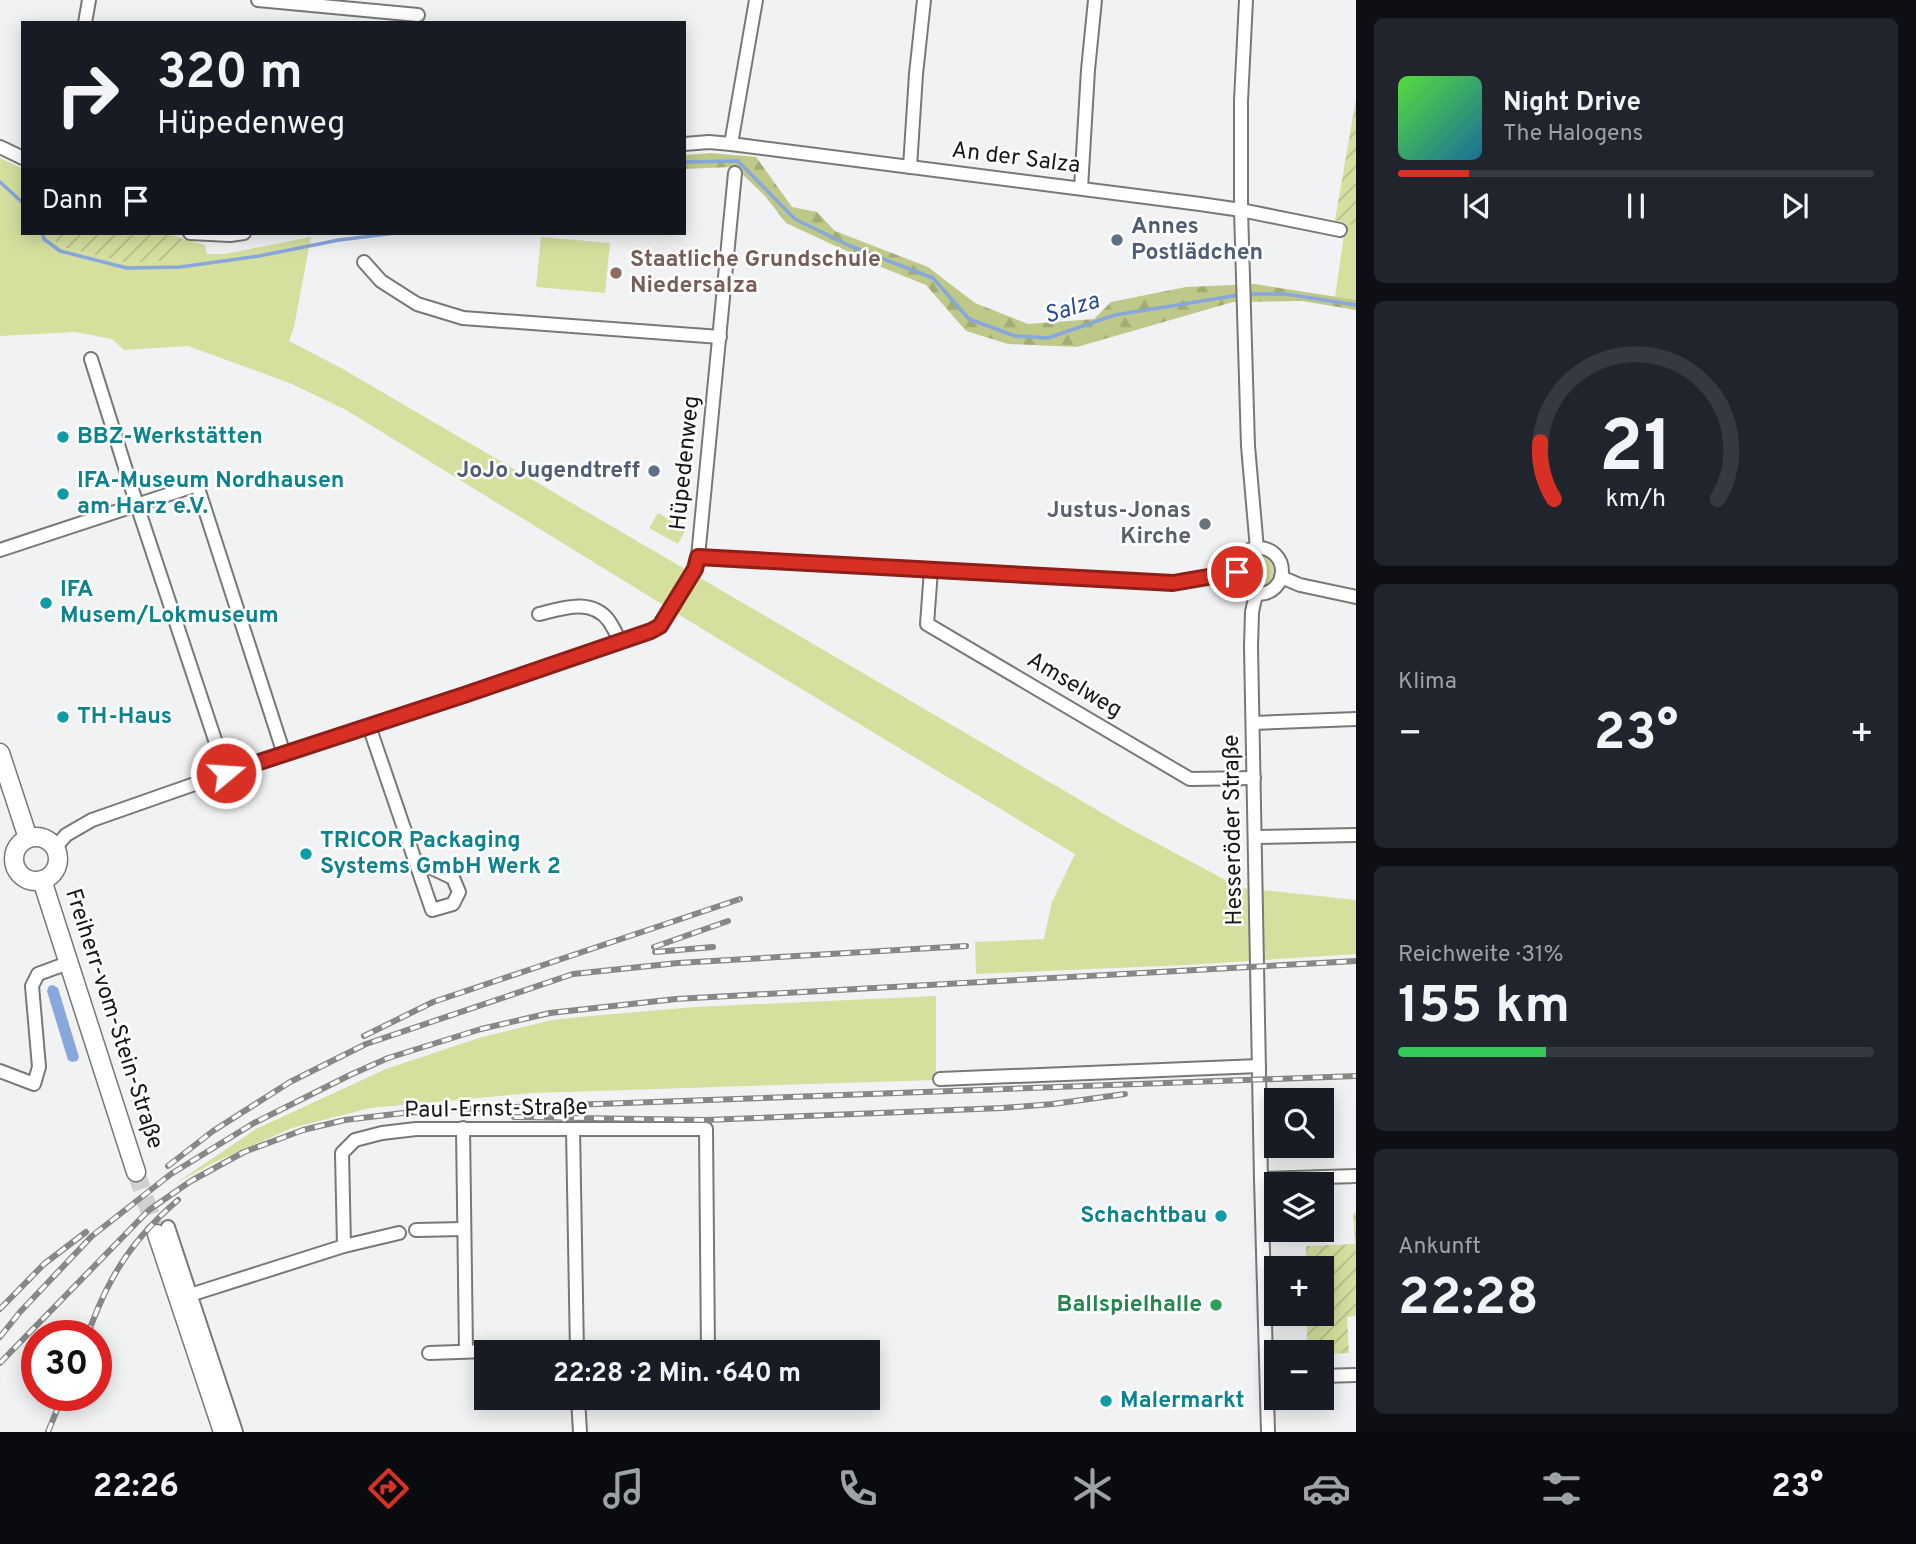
<!DOCTYPE html>
<html lang="de">
<head>
<meta charset="utf-8">
<style>
	body { margin:0; font-family:Overpass,sans-serif; background:#20242c; color:#f1f3f6; height:100vh; display:flex; flex-direction:column; font-size:26px; white-space:nowrap }
	* { box-sizing:border-box; margin:0 }
	p { font-size:23px; color:#9ea1a6 }
	.icon { flex:none; width:38px; height:38px; fill:none; stroke:currentColor; stroke-width:2; stroke-linecap:round; stroke-linejoin:round }
	.map { position:relative; flex:1; overflow:hidden }
	.details { display:flex; flex-direction:column; gap:18px; padding:18px; background:#0d0f14; width:560px }
	.details>* { flex:none }
	.guide { position:absolute; left:21px; top:21px; width:665px; height:214px; border-radius:0px; box-shadow:0 4px 18px #0003; background:#171b24; color:#f1f3f6; overflow:hidden }
	.controls { position:absolute; left:1264px; top:1088px; display:grid; gap:14px }
	.controls a { display:grid; place-items:center; width:70px; height:70px; border-radius:0px; background:#171b24; box-shadow:0 4px 18px #0003; font-size:35px }
	.speed { position:absolute; left:21px; top:1320px; display:flex; gap:14px; font-size:35px; font-weight:700; text-align:center }
	.speed>* { display:grid; place-content:center; width:91px; height:91px; border-radius:50%; background:#171b24; box-shadow:0 4px 18px #0003; line-height:1 }
	.speed .limit { border:10px solid #d22; background:#fff; color:#111 }
	.pin { position:absolute; display:grid; place-items:center; width:60px; height:60px; color:#fff; margin:-30px; border:4px solid #fff; border-radius:50%; box-shadow:0 2px 7px #0007 }
	.me { position:absolute; width:77px; margin:-38px; rotate:72deg; stroke-linejoin:round; filter:drop-shadow(0 0 5px #0008) }
	.turn { display:flex; align-items:center; gap:24px; height:147px; padding:0 21px; font-size:32px }
	.turn .icon { width:91px; height:91px; stroke-width:2.5 }
	.turn b { display:block; font-size:49px; line-height:60px }
	.then { display:flex; align-items:center; height:66px; padding:0 21px; background:#0003; gap:14px; font-size:26px }
	.big { font-size:52px; font-weight:700; line-height:1.1 }
	.details .card { flex:1; display:flex; flex-direction:column; justify-content:center; gap:10px; min-width:0; padding:0 24px; border-radius:10px; background:#20242c }
	.details .dial { align-items:center; gap:0 }
	.dial svg { height:182px; overflow:visible; fill:none; stroke:#363941; stroke-width:7; stroke-linecap:round; text-anchor:middle }
	.dial text { fill:#f1f3f6; stroke:none }
	.song { display:flex; align-items:center; gap:21px }
	.cover { width:84px; height:84px; border-radius:10px; background:linear-gradient(135deg,hsl(110 70% 55%),hsl(200 70% 35%)) }
	.played { height:7px; border-radius:4px; background:linear-gradient(90deg,#d93025 15%,#363941 15%) }
	.keys { display:flex; justify-content:space-around; direction:ltr }
	.heat { display:flex; justify-content:space-between; align-items:center; font-size:38px; direction:ltr }
	.charge { height:10px; border-radius:5px; background:linear-gradient(90deg,#34c759 31%,#363941 0) }
	.trip { position:absolute; left:474px; top:1340px; width:406px; height:70px; border-radius:0px; background:#171b24; box-shadow:0 4px 18px #0003; font-weight:700; line-height:70px; text-align:center }
	.tab-bar { display:flex; height:112px; justify-content:space-around; align-items:center; background:#090b0e; color:#9ea1a6 }
	.tab-bar .icon { width:49px; height:49px }
	.tab-bar .active { color:#d93025 }
	.tab-bar b { font-size:32px; color:#f1f3f6 }
	main { display:flex; flex:1; min-height:0 }
	.map>svg:first-child { display:block }
	.grass { fill:#d5e09f }
	.forest { fill:url(#forest-firs) }
	.garden { fill:url(#garden-furrows) }
	.water { fill:#88a7dc }
	.lines { fill:none; stroke-linecap:round; stroke-linejoin:round }
	.stream { stroke:#88a7dc; stroke-width:3.5 }
	.secondary-tunnel { stroke:#d0d1d2; stroke-width:18; stroke-dasharray:18 9; stroke-linecap:butt }
	.street-casing { stroke:#787879; stroke-width:16 }
	.secondary-casing { stroke:#787879; stroke-width:21 }
	.street { stroke:#fff; stroke-width:12 }
	.secondary { stroke:#fff; stroke-width:18 }
	.rail-casing { stroke:#868787; stroke-width:6 }
	.rail { stroke:#fff; stroke-width:3.5; stroke-dasharray:10; stroke-linecap:butt }
	.route-casing { stroke:#8d1f18; stroke-width:18 }
	.route { stroke:#d93025; stroke-width:12 }
	.service-dot { fill:#5c6f8a; stroke:#fff; stroke-width:2.5 }
	.education-dot { fill:#8d6e63; stroke:#fff; stroke-width:2.5 }
	.culture-dot { fill:#0f9aa8; stroke:#fff; stroke-width:2.5 }
	.worship-dot { fill:#6b7280; stroke:#fff; stroke-width:2.5 }
	.leisure-dot { fill:#2e9e5b; stroke:#fff; stroke-width:2.5 }
	.labels { text-anchor:middle; dominant-baseline:central; stroke-width:5; stroke-linejoin:round; paint-order:stroke }
	.street-label { font-size:23px; fill:#181818; stroke:#fff }
	.service-label { font-size:23px; font-weight:bold; fill:#4e5e75; stroke:#fff; text-anchor:start }
	.education-label { font-size:23px; font-weight:bold; fill:#785e54; stroke:#fff; text-anchor:start }
	.culture-label { font-size:23px; font-weight:bold; fill:#0d838f; stroke:#fff; text-anchor:start }
	.worship-label { font-size:23px; font-weight:bold; fill:#5b616d; stroke:#fff; text-anchor:end }
	.leisure-label { font-size:23px; font-weight:bold; fill:#27864d; stroke:#fff; text-anchor:end }
	.water-label { font-size:24px; font-style:italic; fill:#284c8d; stroke:#fff }
</style>
</head>
<body>
<main>
<div class="map">
<svg width="1356" height="1432" viewBox="0 0 1356 1432">
	<defs>
		<pattern id="forest-firs" width="22" height="20" patternUnits="userSpaceOnUse" patternTransform="scale(1.75)"><rect width="22" height="20" fill="#bec888"/><path d="M5 1l3.5 6h-7zM16 11l3.5 6h-7z" fill="#a3ab75"/></pattern>
		<pattern id="garden-furrows" width="10" height="10" patternUnits="userSpaceOnUse" patternTransform="scale(1.75)"><rect width="10" height="10" fill="#d5e09f"/><path d="M-1 1l2-2M0 10L10 0M9 11l2-2" fill="none" stroke="#b6bf88"/></pattern>
	</defs>
	<rect width="100%" height="100%" fill="#f1f2f3"/>
	<g class="grass">
		<polygon points="0,158 23,169 23,233 51,233 52,238 62,247 129,263 175,260 183,239 205,245 207,254 225,254 311,237 294,327 289,341 341,368 1128,828 1235,885 1243,888 1356,900 1356,954 1186,965 976,974 975,942 1044,939 1052,902 1075,854 717,638 346,410 292,384 188,346 124,350 112,339 75,332 0,336"/>
		<polygon points="1346,222 1356,226 1356,300 1335,297"/>
		<polygon points="541,237 610,243 605,293 536,287"/>
		<polygon points="658,513 686,529 678,544 649,528"/>
		<circle cx="1260" cy="571" r="17"/>
		<polygon points="936,996 936,1080 533,1093 370,1108 292,1128 215,1162 176,1183 256,1129 386,1069 482,1037 552,1020 580,1017 695,1007"/>
	</g>
	<polygon class="forest" points="711,153 756,157 792,207 817,212 835,231 928,267 975,303 1028,324 1094,319 1111,302 1186,287 1255,284 1356,300 1356,310 1302,301 1233,302 1077,347 1008,344 966,331 926,285 881,267 786,223 765,196 738,170 731,167 684,169 684,155"/>
	<g class="garden">
		<polygon points="1356,99 1356,226 1335,220"/>
		<polygon points="51,233 167,233 183,239 175,260 129,263 62,247 51,238"/>
		<polygon points="1353,1213 1356,1213 1356,1316 1347,1317 1349,1353 1321,1354 1321,1353 1307,1353 1307,1314 1321,1314 1321,1269 1306,1269 1306,1246 1355,1244"/>
	</g>
	<polygon class="water" points="53,985 58,988 79,1057 77,1061 72,1062 68,1060 47,991 49,986"/>
	<g class="lines">
		<g class="stream">
			<polyline points="684,162 738,161 795,219 850,246 933,278 969,319 1015,336 1048,338 1115,315 1239,295"/>
			<polyline points="0,182 23,203"/>
			<polyline points="42,233 44,239 60,251 127,268 180,267 259,256 339,240 395,233"/>
			<polyline points="1247,294 1286,294 1356,305"/>
		</g>
		<polyline class="secondary-tunnel" points="136,1172 157,1234"/>
		<defs>
			<g id="street">
				<polyline points="258,0 418,15"/>
				<polyline points="1246,0 1241,101 1241,210 1248,446 1257,549"/>
				<polyline points="85,23 89,0"/>
				<polyline points="684,144 709,142 731,144 1200,204 1241,210 1340,230"/>
				<polyline points="731,144 756,0"/>
				<polyline points="0,147 23,158"/>
				<polyline points="910,167 916,74 924,0"/>
				<polyline points="1081,188 1088,70 1095,0"/>
				<polyline points="190,233 230,235 244,233"/>
				<polyline points="364,262 381,281 417,304 463,318 720,337"/>
				<polyline points="91,359 137,505 226,773"/>
				<circle cx="1259" cy="571" r="23"/>
				<polyline points="0,550 197,485 284,754"/>
				<polyline points="698,557 1173,583 1236,572"/>
				<polyline points="931,570 927,624 1190,779 1254,778"/>
				<polyline points="1281,577 1300,585 1356,597"/>
				<polyline points="1256,594 1252,612 1251,646 1261,1179 1268,1432"/>
				<path d="M539,614c24,-6 53,-16 70,7 4,6 8,14 11,21"/>
				<polyline points="1253,723 1356,719"/>
				<polyline points="369,726 432,910 453,904 459,892 453,878 415,860"/>
				<polyline points="1255,837 1356,835"/>
				<polyline points="55,848 66,835 92,820 226,773 467,694 651,631 660,626 695,569 698,557 735,173"/>
				<polyline points="0,1071 34,1084 39,1067 32,986 38,974 68,963"/>
				<polyline points="940,1079 1259,1066"/>
				<polyline points="463,1128 466,1351"/>
				<polyline points="573,1129 577,1353"/>
				<polyline points="1261,1179 1356,1176"/>
				<polyline points="168,1227 236,1432"/>
				<polyline points="416,1230 464,1229"/>
				<polyline points="344,1246 342,1153 355,1140 382,1133 416,1129 706,1129 708,1353"/>
				<polyline points="190,1295 344,1246 399,1233"/>
				<polyline points="429,1353 577,1348"/>
				<polyline points="1321,1376 1356,1375"/>
				<polyline points="578,1398 580,1432"/>
			</g>
			<g id="secondary">
				<polyline points="0,753 28,838"/>
				<circle cx="36" cy="859" r="22"/>
				<polyline points="42,880 136,1172"/>
				<polyline points="157,1234 223,1432"/>
			</g>
		</defs>
		<use href="#street" class="street-casing"/>
		<use href="#secondary" class="secondary-casing"/>
		<use href="#street" class="street"/>
		<use href="#secondary" class="secondary"/>
		<defs>
			<g id="rail">
				<polyline points="654,947 728,921"/>
				<polyline points="655,952 713,947"/>
				<polyline points="364,1036 433,1002 740,899"/>
				<polyline points="514,1117 706,1120 1002,1108 1053,1104 1125,1094"/>
				<polyline points="168,1166 213,1131 290,1082 366,1044 573,974 678,963 966,946"/>
				<polyline points="0,1309 44,1264 86,1232"/>
				<path d="M87,1335c7,-16 13,-34 22,-50 16,-32 42,-62 69,-85"/>
				<polyline points="0,1337 20,1312 92,1236 171,1174 254,1123 350,1075 388,1058 481,1029 550,1013 676,999 1356,961"/>
				<polyline points="0,1363 149,1210 191,1181 244,1152 303,1130 345,1120 403,1113 464,1109 1356,1076"/>
				<polyline points="48,1432 63,1395"/>
			</g>
		</defs>
		<use href="#rail" class="rail-casing"/>
		<use href="#rail" class="rail"/>
	</g>
	<g class="lines">
		<defs>
			<polyline id="route" points="226,773 467,694 651,631 660,626 695,569 698,557 1173,583 1237,572"/>
		</defs>
		<use href="#route" class="route-casing"/>
		<use href="#route" class="route"/>
	</g>
	<g class="service-dot">
		<circle cx="1117" cy="240" r="7"/>
		<circle cx="654" cy="471" r="7"/>
	</g>
	<circle class="education-dot" cx="616" cy="273" r="7"/>
	<g class="culture-dot">
		<circle cx="63" cy="437" r="7"/>
		<circle cx="63" cy="494" r="7"/>
		<circle cx="46" cy="603" r="7"/>
		<circle cx="63" cy="717" r="7"/>
		<circle cx="306" cy="854" r="7"/>
		<circle cx="1221" cy="1216" r="7"/>
		<circle cx="1106" cy="1401" r="7"/>
	</g>
	<circle class="worship-dot" cx="1205" cy="524" r="7"/>
	<circle class="leisure-dot" cx="1216" cy="1305" r="7"/>
	<g class="labels">
		<g class="street-label">
			<text transform="translate(1016 159) rotate(7)">An der Salza</text>
			<text transform="translate(686 463) rotate(-84)">Hüpedenweg</text>
			<text transform="translate(1074 686) rotate(31)">Amselweg</text>
			<text transform="translate(1234 830) rotate(-91)">Hesseröder Straße</text>
			<text transform="translate(113 1019) rotate(72)">Freiherr-vom-Stein-Straße</text>
			<text transform="translate(496 1110) rotate(-1)">Paul-Ernst-Straße</text>
		</g>
		<g class="service-label">
			<text x="1131" y="227">Annes<tspan x="1131" dy="26">Postlädchen</tspan></text>
			<text x="640" y="471" text-anchor="end">JoJo Jugendtreff</text>
		</g>
		<g class="education-label">
			<text x="630" y="260">Staatliche Grundschule<tspan x="630" dy="26">Niedersalza</tspan></text>
		</g>
		<g class="culture-label">
			<text x="77" y="437">BBZ-Werkstätten</text>
			<text x="77" y="481">IFA-Museum Nordhausen<tspan x="77" dy="26">am Harz e.V.</tspan></text>
			<text x="60" y="590">IFA<tspan x="60" dy="26">Musem/Lokmuseum</tspan></text>
			<text x="77" y="717">TH-Haus</text>
			<text x="320" y="841">TRICOR Packaging<tspan x="320" dy="26">Systems GmbH Werk 2</tspan></text>
			<text x="1207" y="1216" text-anchor="end">Schachtbau</text>
			<text x="1120" y="1401">Malermarkt</text>
		</g>
		<g class="worship-label">
			<text x="1191" y="511">Justus-Jonas<tspan x="1191" dy="26">Kirche</tspan></text>
		</g>
		<g class="leisure-label">
			<text x="1202" y="1305">Ballspielhalle</text>
		</g>
		<g class="water-label">
			<text transform="translate(1072 309) rotate(-17)">Salza</text>
		</g>
	</g>
</svg>
<div class="controls">
<a><svg class="icon" aria-label="search" viewBox="0 0 24 24"><circle cx="10" cy="10" r="6"/><path d="M15 15l6 6"/></svg></a>
<a><svg class="icon" aria-label="layers" viewBox="0 0 24 24"><path d="M12 4l9 5-9 5-9-5zM3 14l9 5 9-5"/></svg></a>
<a>+</a>
<a>−</a>
</div>
<div class="speed"><div class="limit">30</div></div>
<div class="pin" style="left:1237px;top:572px;background:#d93025"><svg class="icon" aria-label="arrive" viewBox="0 0 24 24"><path d="M6 21V4h12l-3 4 3 4H6"/></svg></div>
<svg class="me" style="left:226px;top:773px" viewBox="-20 -20 40 40"><circle r="17" fill="#d93025" stroke="#fff" stroke-width="3"/><path d="M0-11L8 9 0 5-8 9z" fill="#fff"/></svg>
<div class="trip">22:28 · 2 Min. · 640 m</div>
<div class="guide">
<div class="turn"><svg class="icon" aria-label="right" viewBox="0 0 24 24"><path d="M7 20v-9h11M14 6l5 5-5 5"/></svg><div><b>320 m</b>Hüpedenweg</div></div>
<div class="then">Dann<svg class="icon" aria-label="arrive" viewBox="0 0 24 24"><path d="M6 21V4h12l-3 4 3 4H6"/></svg></div>
</div>
</div>
<section class="details">
<div class="card">
<div class="song"><i class="cover"></i><div><b>Night Drive</b><p>The Halogens</p></div></div>
<div class="played"></div>
<div class="keys"><svg class="icon" aria-label="previous" viewBox="0 0 24 24"><path d="M18 5L8 12l10 7zM5 5v14"/></svg><svg class="icon" aria-label="pause" viewBox="0 0 24 24"><path d="M8 5v14M16 5v14"/></svg><svg class="icon" aria-label="next" viewBox="0 0 24 24"><path d="M6 5l10 7-10 7zM19 5v14"/></svg></div>
</div>
<div class="card dial"><svg viewBox="0 0 100 80">
<path d="M14 69A42 42 0 1 1 86 69"/>
<path d="M14 69A42 42 0 0 1 8 44" stroke="#d93025"/>
<text x="50" y="56" font-size="32" font-weight="700">21</text>
<text x="50" y="72" font-size="11">km/h</text>
</svg></div>
<div class="card"><p>Klima</p>
<div class="heat"><a>−</a><b class="big">23°</b><a>+</a></div>
</div>
<div class="card"><p>Reichweite · 31%</p><b class="big">155 km</b><div class="charge"></div></div>
<div class="card"><p>Ankunft</p><b class="big">22:28</b></div>
</section>
</main>
<nav class="tab-bar">
<b>22:26</b>
<svg class="icon active" aria-label="directions" viewBox="0 0 24 24"><path d="M12 3l9 9-9 9-9-9zM9 14v-3h6M13 9l2 2-2 2"/></svg>
<svg class="icon" aria-label="music" viewBox="0 0 24 24"><path d="M9 18V5l10-2v13"/><circle cx="6" cy="18" r="3"/><circle cx="16" cy="16" r="3"/></svg>
<svg class="icon" aria-label="phone" viewBox="0 0 24 24"><path d="M5 4h4l2 5-3 2q2 4 5 5l2-3 5 2v4C11 20 4 13 5 4z"/></svg>
<svg class="icon" aria-label="climate" viewBox="0 0 24 24"><path d="M12 3v18M4 7l16 10M4 17L20 7"/></svg>
<svg class="icon" aria-label="car" viewBox="0 0 24 24"><path d="M5 17H2v-5l4-1 3-4h7l3 4 3 1v5h-3M9 17h6M6 11h13"/><circle cx="7" cy="17" r="2"/><circle cx="17" cy="17" r="2"/></svg>
<svg class="icon" aria-label="filters" viewBox="0 0 24 24"><path d="M4 7h16M4 17h16"/><circle cx="9" cy="7" r="2"/><circle cx="15" cy="17" r="2"/></svg>
<b>23°</b>
</nav>
</body>
</html>
